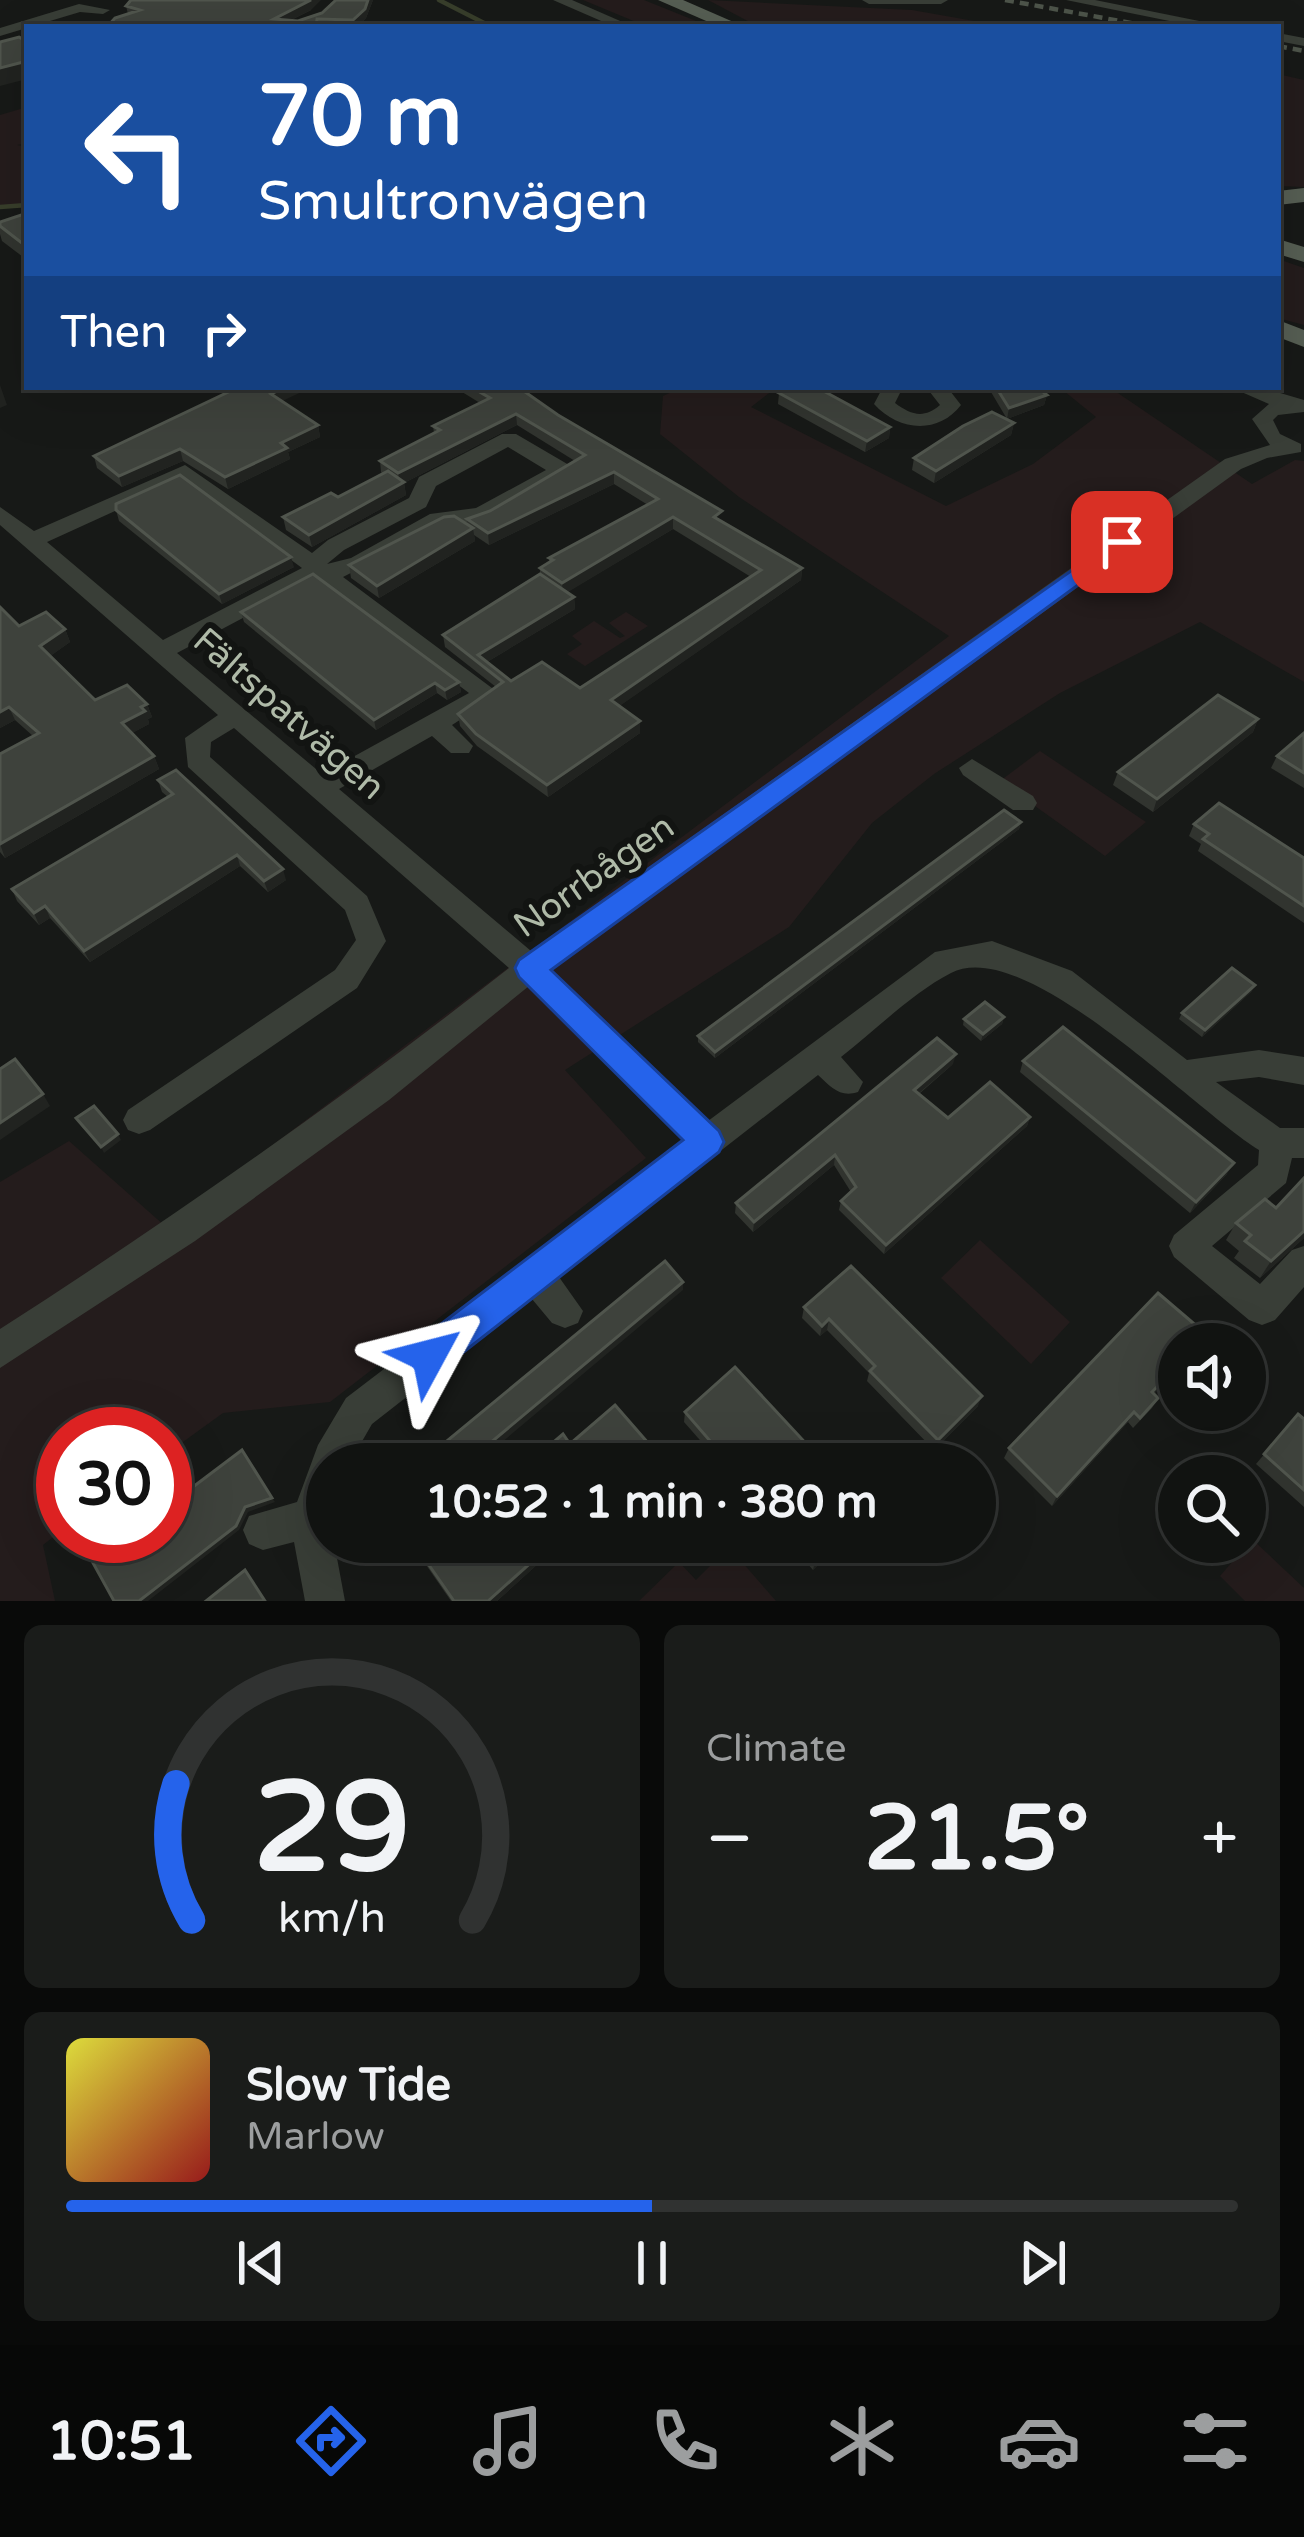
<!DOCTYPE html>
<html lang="en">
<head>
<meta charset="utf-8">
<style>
	body { margin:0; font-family:"Varela Round",sans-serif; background:#1a1c1a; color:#f1f3f6; height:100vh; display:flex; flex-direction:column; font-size:45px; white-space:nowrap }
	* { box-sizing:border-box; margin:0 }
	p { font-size:39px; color:#9c9e9f }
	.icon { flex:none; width:66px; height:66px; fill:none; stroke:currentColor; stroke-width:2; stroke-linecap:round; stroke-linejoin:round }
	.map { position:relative; height:1601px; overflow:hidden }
	.drawer { display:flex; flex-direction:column; gap:24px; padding:24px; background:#090a09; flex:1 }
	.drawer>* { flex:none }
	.guide { position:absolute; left:24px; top:24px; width:1257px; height:366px; border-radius:0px; box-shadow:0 12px 48px #0002,0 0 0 3px #303231; background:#1a4fa0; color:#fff; overflow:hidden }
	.controls { position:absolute; left:1158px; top:1323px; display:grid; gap:24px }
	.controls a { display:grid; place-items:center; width:108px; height:108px; border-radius:50%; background:#111311; box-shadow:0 12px 48px #0002,0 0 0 3px #303231; font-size:60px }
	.speed { position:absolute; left:36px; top:1407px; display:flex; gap:24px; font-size:60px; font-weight:700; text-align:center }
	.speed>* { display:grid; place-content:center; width:156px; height:156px; border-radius:50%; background:#111311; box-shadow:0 12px 48px #0002,0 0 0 3px #303231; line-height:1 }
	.speed .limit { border:18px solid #d22; background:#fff; color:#111 }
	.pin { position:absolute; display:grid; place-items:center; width:102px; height:102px; color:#fff; margin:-51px; border-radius:24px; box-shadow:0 6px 18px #0006 }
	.me { position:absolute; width:132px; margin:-66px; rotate:52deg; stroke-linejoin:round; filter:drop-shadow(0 0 9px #0008) }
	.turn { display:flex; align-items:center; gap:42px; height:252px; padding:0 36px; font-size:54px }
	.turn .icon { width:156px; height:156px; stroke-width:2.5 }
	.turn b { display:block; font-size:84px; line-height:102px }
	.then { display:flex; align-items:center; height:114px; padding:0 36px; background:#0003; gap:24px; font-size:45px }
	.big { font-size:90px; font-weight:800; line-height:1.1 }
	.drawer .card { flex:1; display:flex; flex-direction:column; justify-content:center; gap:18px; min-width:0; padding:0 42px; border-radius:18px; background:#1a1c1a }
	.drawer .dial { align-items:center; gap:0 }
	.dial svg { height:312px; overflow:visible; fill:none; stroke:#303231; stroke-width:7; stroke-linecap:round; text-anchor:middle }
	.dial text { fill:#f1f3f6; stroke:none }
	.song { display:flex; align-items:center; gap:36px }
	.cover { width:144px; height:144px; border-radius:18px; background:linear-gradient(135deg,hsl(60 70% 55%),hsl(0 70% 35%)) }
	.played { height:12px; border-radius:6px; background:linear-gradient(90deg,#2563eb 50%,#303231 50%) }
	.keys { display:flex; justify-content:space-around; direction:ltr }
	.heat { display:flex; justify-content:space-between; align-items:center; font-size:66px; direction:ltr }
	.drawer .tiles { flex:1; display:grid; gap:24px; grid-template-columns:1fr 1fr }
	.card:last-child { grid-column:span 2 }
	.trip { position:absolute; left:306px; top:1443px; width:690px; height:120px; border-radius:60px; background:#111311; box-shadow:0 12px 48px #0002,0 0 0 3px #303231; font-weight:800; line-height:120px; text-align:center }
	.dock { display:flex; height:192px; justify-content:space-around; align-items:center; background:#070807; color:#9c9e9f }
	.dock .icon { width:84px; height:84px }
	.dock .active { color:#2563eb }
	.dock b { font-size:54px; color:#f1f3f6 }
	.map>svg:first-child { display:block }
	.green { fill:#241c1c }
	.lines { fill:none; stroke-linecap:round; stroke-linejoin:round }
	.stream { stroke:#383e2b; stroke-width:4.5 }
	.minor { fill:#393e37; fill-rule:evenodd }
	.major { fill:#565e53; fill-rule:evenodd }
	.rail { stroke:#4d544a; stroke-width:4.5; stroke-dasharray:9 6; stroke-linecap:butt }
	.wall { fill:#31342f; fill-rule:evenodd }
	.shaded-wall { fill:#212320 }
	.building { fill:#3e423c; stroke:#50554d; stroke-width:3 }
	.route { fill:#2563eb; stroke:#184099; stroke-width:3 }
	.labels { text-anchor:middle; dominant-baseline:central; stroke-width:12; stroke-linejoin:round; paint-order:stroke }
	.street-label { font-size:36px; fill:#afbaa8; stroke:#121412 }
</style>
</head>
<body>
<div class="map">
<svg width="1304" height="1601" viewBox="0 0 1304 1601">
	<rect width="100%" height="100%" fill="#171917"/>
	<g class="green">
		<polygon points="583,0 644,0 711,27 648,27"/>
		<polygon points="708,0 912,10 1008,27 759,27"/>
		<polygon points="1278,74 1304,80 1304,187 1278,186"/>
		<polygon points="27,107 27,143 17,145 27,147 27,203 0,209 0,115"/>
		<polygon points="1278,259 1304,268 1304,325 1278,318"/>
		<polygon points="682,387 777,387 751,407 946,506 1033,464 1096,417 1059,387 1109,387 1252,484 1295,460 1304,461 1304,682 1200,622 1060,693 934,774 872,823 789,927 565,1070 646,1158 330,1402 223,1413 165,1455 165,1434 63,1434 63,1529 43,1545 55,1601 0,1601 0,1182 69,1141 165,1226 949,636 739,497 660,434 663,396"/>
		<polygon points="626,612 648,626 585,666 567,654 582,644 572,636 594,621 620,638 625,636 609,623"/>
		<polygon points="1040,751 1146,822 1105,856 1000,781"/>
		<polygon points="980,1240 1070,1322 1031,1364 941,1278"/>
		<polygon points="1252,1539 1304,1588 1304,1601 1245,1601 1220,1576"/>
		<polygon points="729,1547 776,1601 639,1601 679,1562 696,1580"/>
	</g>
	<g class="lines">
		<g class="stream">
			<polyline points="439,0 488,25 481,27"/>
			<polyline points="0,207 27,205"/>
		</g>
		<g class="minor">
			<polygon points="553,0 572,0 634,27 615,27"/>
			<polygon points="862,0 948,0 941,4 869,4"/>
			<polygon points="1066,0 1095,0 1229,27 1199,27"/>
			<polygon points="79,4 110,10 103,14 80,12 0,36 0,28"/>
			<polygon points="1278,33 1304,38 1304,46 1278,41"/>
			<path d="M883,387h20l-8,16c16,12 29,16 45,2l-14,-18h21l14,18c-23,30 -63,26 -87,-1z"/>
			<path d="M1230,387h30l44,13v12l-26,3 -5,5 7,14 21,10v8l-34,6 -26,11 -690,500 157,152 227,-169 57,-11 80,30 115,89 72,-10 45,7v28l-45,-8 -43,5 64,46h24v30h-12l-6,25 -74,63 48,38 32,-34 12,-4v41l-29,33 -13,5 -13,-5 -75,-63 -5,-11 5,-11 84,-70 1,-15c-65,-40 -234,-216 -308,-177 -39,20 -75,57 -110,84l22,25 -5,10c-18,6 -27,-5 -40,-17l-259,202 24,34 -5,12 -13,5 -13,-5 -20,-24 -160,125 -23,40h-22v78h7l11,59h-40l-11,-59 -31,8 -14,-6 -6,-14 6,-14 48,-14 21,-57 28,-47 338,-258 -155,-154 -140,114 -194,141 -195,127v-39c176,-113 345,-232 509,-361l-275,-240 -23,14 -1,15 157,139 19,45 -29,47 -207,142 -11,4 -11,-4 -5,-10 5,-10 207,-140 21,-30 -11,-30 -157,-143 -3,-29 33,-23 -218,-190v-18l34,24 151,-66 127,88 16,-13 81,-42 10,-21 83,-43h14l53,31v10l-80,44 -45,6 -101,52 157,117 -48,31 21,21 -4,7h-18l-19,-17 -93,53 192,162 694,-492 45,-14 -18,-26 17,-15zM508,447l38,23 -70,38 -46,6 -79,44 -24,6 17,-14 82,-43 10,-21zM183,480l119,88 -139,72 -116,-98zM316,579l153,114 -147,81 -145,-121z"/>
			<polygon points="972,759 1033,796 1037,803 1033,810 1013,810 963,775 959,768"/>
		</g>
		<g class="major">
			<polygon points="658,0 683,0 745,27 720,27"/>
			<polygon points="1304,188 1304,202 1278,205 1278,191"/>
			<polygon points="1278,239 1304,247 1304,262 1278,254"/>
			<polygon points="1278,320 1304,330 1304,347 1278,337"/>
		</g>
		<g class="rail">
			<polyline points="1005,0 1153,27"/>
			<polyline points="1278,46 1304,51"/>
		</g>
	</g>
	<g class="wall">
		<polygon points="336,0 373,0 366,18 357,27 107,27 128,14 126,6 311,10 291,20 298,21 322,13"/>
		<polygon points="27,213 27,260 2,241 0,234 0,222"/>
		<path d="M454,387h64l40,28 163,106 81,47 -1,12 -182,126 21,27 -92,64 -71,-51 -17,-20 -2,-12 38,-27 -51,-40 -2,-12 97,-61v-6l9,-6v-4l99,-53 -34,-21 -125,61 -15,-10 1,6 -96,57 -28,-20 -2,-13 118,-41v-5l23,-8 85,-50 -58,-36 -113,58 2,12 -94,52 -26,-17 -3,-13 55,-20 45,-23 -2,-2 -1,-11 54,-28 -1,-7 47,-23zM673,529l78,48 -171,111 -69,-7 -24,-19 88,-53 -1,-12 -7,-5z"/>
		<polygon points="988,387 1037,387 1047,395 1044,405 1007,419"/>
		<polygon points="779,393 890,427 889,438 865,452 778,404"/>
		<polygon points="282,401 318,425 320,437 288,452 290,459 228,489 183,461 122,487 97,468 94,456"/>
		<polygon points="1014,423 1011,435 934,483 912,470 914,458"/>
		<polygon points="116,510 294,567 222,604 119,521"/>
		<polygon points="241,612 459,682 461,692 447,700 437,693 376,730 244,622"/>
		<polygon points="19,626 65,629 70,642 50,656 95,700 147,704 152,717 148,719 149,724 132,733 154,756 159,769 5,858 0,852 0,754 33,736 15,720 0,728"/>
		<polygon points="1258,719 1253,732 1153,812 1113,785 1118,772"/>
		<polygon points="1304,733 1304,788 1271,768 1277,756"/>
		<polygon points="158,780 286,880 268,892 240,866 90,962 50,918 39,925 17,901 12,889 168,797 162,792"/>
		<polygon points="1021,822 1019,829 715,1058 698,1042 698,1036"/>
		<polygon points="1194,824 1304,858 1304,923 1198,851 1201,844 1189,836"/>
		<polygon points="1252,991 1202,1037 1179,1019 1182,1013"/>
		<polygon points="1004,1017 1002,1024 981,1041 963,1025 964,1019"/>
		<polygon points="1023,1061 1227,1174 1190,1213 1020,1072"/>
		<polygon points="953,1064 919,1094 948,1118 1030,1117 1027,1126 884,1254 839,1210 841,1201 851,1192 834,1165 753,1232 735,1213 736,1203"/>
		<polygon points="1304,1178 1304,1238 1260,1278 1234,1258 1239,1251 1226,1240 1236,1223 1276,1208"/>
		<polygon points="851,1266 978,1406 934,1450 867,1381 869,1373 827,1330 820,1336 802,1318 804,1307"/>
		<polygon points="1179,1344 1179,1367 1154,1394 1158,1398 1152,1408 1133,1428 1128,1422 1052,1506 1004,1458 1009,1448"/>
		<polygon points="685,1412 825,1464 721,1464 684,1422"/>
		<polygon points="1298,1414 1304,1419 1304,1507 1256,1464"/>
		<polygon points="437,1542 562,1542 497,1601 451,1601 424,1562 422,1555"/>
		<polygon points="789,1542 840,1542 813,1570"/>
	</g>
	<g class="shaded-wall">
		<polygon points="311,0 321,0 311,10 277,27 274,19"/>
		<polygon points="368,0 373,0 366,18 357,27 354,27 353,20"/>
		<polygon points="27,61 27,79 0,86 0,68"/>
		<polygon points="0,385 7,405 0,408"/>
		<polygon points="286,387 312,387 274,405 271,394"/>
		<polygon points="1047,395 1044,405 1007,419 1009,408"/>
		<polygon points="516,414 517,425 404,483 406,495 312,547 309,535 400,484 398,473"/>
		<polygon points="1014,423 1011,435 934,483 936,471"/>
		<polygon points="318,425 320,437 288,452 290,459 228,489 225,477 281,443"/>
		<polygon points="890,427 889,438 865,452 867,441"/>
		<polygon points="180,449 183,461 122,487 119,476"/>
		<polygon points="614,472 614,484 489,545 488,533"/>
		<polygon points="673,517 673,529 563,595 562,583"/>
		<polygon points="473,528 475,541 379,598 377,586"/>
		<polygon points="291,557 294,567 222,604 219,594"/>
		<polygon points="802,568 801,580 611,712 611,700"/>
		<polygon points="574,597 575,609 482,665 478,655"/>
		<polygon points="65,629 70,642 45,660 40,646"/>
		<polygon points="459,682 461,692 447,700 445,690"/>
		<polygon points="435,683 437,693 376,730 374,720"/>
		<polygon points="147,704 152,717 148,719 149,724 127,736 122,723"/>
		<polygon points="9,707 15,720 0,728 0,712"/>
		<polygon points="1258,719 1253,732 1153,812 1157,799"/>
		<polygon points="640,721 640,733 548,797 547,785"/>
		<polygon points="154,756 159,769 5,858 0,844"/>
		<polygon points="1021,822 1019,829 715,1058 715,1052"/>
		<polygon points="237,855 240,866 90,962 84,951"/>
		<polygon points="283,869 286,880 268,892 264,881"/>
		<polygon points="45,906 50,918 39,925 34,913"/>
		<polygon points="1255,985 1252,991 1202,1037 1205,1030"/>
		<polygon points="1004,1017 1002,1024 981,1041 983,1034"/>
		<polygon points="956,1054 953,1064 912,1099 914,1090"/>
		<polygon points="43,1094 50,1106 0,1140 0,1123"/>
		<polygon points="1030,1117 1027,1126 884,1254 886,1245"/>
		<polygon points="118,1134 121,1140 104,1153 101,1147"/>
		<polygon points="835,1155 834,1165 753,1232 754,1222"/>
		<polygon points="1234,1163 1227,1174 1190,1213 1196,1202"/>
		<polygon points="1304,1231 1304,1238 1260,1278 1271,1261"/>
		<polygon points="683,1282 683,1290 476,1464 465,1464"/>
		<polygon points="829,1319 827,1330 820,1336 822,1326"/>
		<polygon points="1179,1364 1179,1367 1146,1403 1152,1392"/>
		<polygon points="982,1396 978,1406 934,1450 938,1440"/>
		<polygon points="1134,1412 1128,1422 1052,1506 1057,1496"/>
		<polygon points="655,1451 655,1459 649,1464 641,1464"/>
		<polygon points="272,1498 275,1502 248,1512 239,1530 148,1601 139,1601 245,1507"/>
		<polygon points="554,1542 562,1542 497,1601 488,1601"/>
		<polygon points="834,1542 840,1542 813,1570 815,1561"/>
	</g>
	<g class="building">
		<polygon points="131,0 311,0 274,19 298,21 322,13 336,0 368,0 365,9 353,20 317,19 316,27 107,27 115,18 140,10 126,6"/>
		<polygon points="19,37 27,42 27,61 0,68 0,42"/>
		<polygon points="27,213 27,247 0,226 0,222"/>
		<polygon points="239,387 286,387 271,394 318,425 281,443 287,448 225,477 180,449 119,476 94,456"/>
		<polygon points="471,387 518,387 558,415 722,511 714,517 802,568 611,700 640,721 547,785 476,734 458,714 503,682 443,635 540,574 574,597 478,655 511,681 542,662 580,688 761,570 673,517 562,583 540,568 553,560 549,558 658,499 614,472 488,533 467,519 490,511 585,455 516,414 398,473 380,461 440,430 433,426 490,398"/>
		<polygon points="790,387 816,387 890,427 867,441 779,393"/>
		<polygon points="996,387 1037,387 1047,395 1009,408"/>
		<polygon points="992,412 1014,423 936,471 914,458 963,426"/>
		<polygon points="388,471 404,482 309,535 283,517 331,493 338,497"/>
		<polygon points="180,475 291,557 219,594 116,510 116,504"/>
		<polygon points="454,516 473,528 377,586 349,565 444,517"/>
		<polygon points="313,574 459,682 445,690 435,683 374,720 241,612"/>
		<polygon points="0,607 19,626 46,612 65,629 40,646 95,700 127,685 147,704 141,707 145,711 122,723 154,756 0,844 0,754 39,733 9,707 0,712"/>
		<polygon points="1218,695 1258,719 1157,799 1118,772"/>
		<polygon points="1304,733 1304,773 1277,756"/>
		<polygon points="176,770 283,869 264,881 237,855 84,951 45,906 34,913 12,889 173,794 158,780"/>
		<polygon points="1219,803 1304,858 1304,906 1203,839 1209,834 1194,824"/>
		<polygon points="1004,810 1021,822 715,1052 698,1036"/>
		<polygon points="1232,968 1255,985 1205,1030 1182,1013"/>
		<polygon points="985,1002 1004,1017 983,1034 964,1019"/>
		<polygon points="1063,1027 1234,1163 1196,1202 1023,1061"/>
		<polygon points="937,1038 956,1054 914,1090 948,1118 990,1082 1030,1117 886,1245 841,1201 856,1187 835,1155 754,1222 736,1203"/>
		<polygon points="15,1059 43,1094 0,1123 0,1069"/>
		<polygon points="94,1106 118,1134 101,1147 76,1118"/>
		<polygon points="1304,1178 1304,1231 1271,1261 1245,1241 1251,1235 1236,1223 1265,1199 1276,1208"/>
		<polygon points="665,1261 683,1282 465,1464 419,1464"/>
		<polygon points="851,1266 982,1396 938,1440 870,1371 875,1366 829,1319 822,1326 804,1307"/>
		<polygon points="1158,1293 1206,1334 1197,1344 1179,1344 1179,1364 1152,1392 1158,1398 1140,1418 1134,1412 1057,1496 1009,1448"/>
		<polygon points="735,1367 825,1464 730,1464 685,1412"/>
		<polygon points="615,1405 655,1451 641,1464 528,1464 563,1434 570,1444"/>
		<polygon points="1298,1414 1304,1419 1304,1490 1264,1454"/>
		<polygon points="242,1450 272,1498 245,1507 236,1526 139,1601 114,1601 93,1563 128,1536 165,1536 165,1508"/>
		<polygon points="437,1542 554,1542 488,1601 454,1601 422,1555"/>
		<polygon points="798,1542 834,1542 815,1561"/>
		<polygon points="245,1570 265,1601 206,1601"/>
	</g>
	<polygon class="route" points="1122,535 1130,537 1130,547 551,970 719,1131 724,1142 719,1152 442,1369 429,1375 416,1369 411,1356 416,1343 683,1140 519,977 515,968 519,960"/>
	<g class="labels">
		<g class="street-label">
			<text transform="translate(289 714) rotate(41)">Fältspatvägen</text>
			<text transform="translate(594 876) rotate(-35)">Norrbågen</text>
		</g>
	</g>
</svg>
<div class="controls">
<a><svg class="icon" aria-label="sound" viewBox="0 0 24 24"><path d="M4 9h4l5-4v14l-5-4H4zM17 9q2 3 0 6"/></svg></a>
<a><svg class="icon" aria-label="search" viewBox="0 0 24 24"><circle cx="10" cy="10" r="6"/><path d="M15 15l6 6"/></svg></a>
</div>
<div class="speed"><div class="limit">30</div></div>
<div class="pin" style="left:1122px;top:542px;background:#d93025"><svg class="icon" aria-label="arrive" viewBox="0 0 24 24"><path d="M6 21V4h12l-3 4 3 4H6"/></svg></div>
<svg class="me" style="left:429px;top:1356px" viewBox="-20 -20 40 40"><path d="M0-17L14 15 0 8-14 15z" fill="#2563eb" stroke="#fff" stroke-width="4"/></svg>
<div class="trip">10:52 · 1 min · 380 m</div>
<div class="guide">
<div class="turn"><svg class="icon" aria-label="left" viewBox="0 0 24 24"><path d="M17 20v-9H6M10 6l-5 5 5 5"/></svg><div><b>70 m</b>Smultronvägen</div></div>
<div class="then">Then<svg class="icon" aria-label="right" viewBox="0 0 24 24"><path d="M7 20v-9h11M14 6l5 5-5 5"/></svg></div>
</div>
</div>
<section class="drawer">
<div class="tiles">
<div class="card dial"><svg viewBox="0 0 100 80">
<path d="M14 69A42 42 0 1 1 86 69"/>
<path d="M14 69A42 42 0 0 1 10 34" stroke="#2563eb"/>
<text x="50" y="56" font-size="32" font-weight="700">29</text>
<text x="50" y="72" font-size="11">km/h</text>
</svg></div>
<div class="card"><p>Climate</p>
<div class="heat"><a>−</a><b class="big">21.5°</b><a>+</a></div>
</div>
<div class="card">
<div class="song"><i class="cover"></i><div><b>Slow Tide</b><p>Marlow</p></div></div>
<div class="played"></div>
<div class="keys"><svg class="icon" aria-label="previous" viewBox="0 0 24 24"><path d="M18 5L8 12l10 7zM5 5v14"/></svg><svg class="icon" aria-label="pause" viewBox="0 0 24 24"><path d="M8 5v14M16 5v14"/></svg><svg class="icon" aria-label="next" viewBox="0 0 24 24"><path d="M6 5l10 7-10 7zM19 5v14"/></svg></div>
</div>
</div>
</section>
<nav class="dock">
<b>10:51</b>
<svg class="icon active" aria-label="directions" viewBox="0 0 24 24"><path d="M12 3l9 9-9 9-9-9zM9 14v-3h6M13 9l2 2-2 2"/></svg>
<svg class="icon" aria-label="music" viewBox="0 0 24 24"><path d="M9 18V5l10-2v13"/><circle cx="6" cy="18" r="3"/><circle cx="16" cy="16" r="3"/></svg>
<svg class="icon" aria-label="phone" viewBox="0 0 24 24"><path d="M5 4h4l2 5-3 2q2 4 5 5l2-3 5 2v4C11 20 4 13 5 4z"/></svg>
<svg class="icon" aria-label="climate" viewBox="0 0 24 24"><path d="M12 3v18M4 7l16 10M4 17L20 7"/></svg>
<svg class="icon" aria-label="car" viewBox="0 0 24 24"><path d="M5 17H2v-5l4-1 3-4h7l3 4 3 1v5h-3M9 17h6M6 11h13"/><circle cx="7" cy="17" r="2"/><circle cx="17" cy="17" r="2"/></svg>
<svg class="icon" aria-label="filters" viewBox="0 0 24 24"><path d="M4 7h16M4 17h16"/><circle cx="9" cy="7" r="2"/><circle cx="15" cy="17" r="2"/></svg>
</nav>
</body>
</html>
